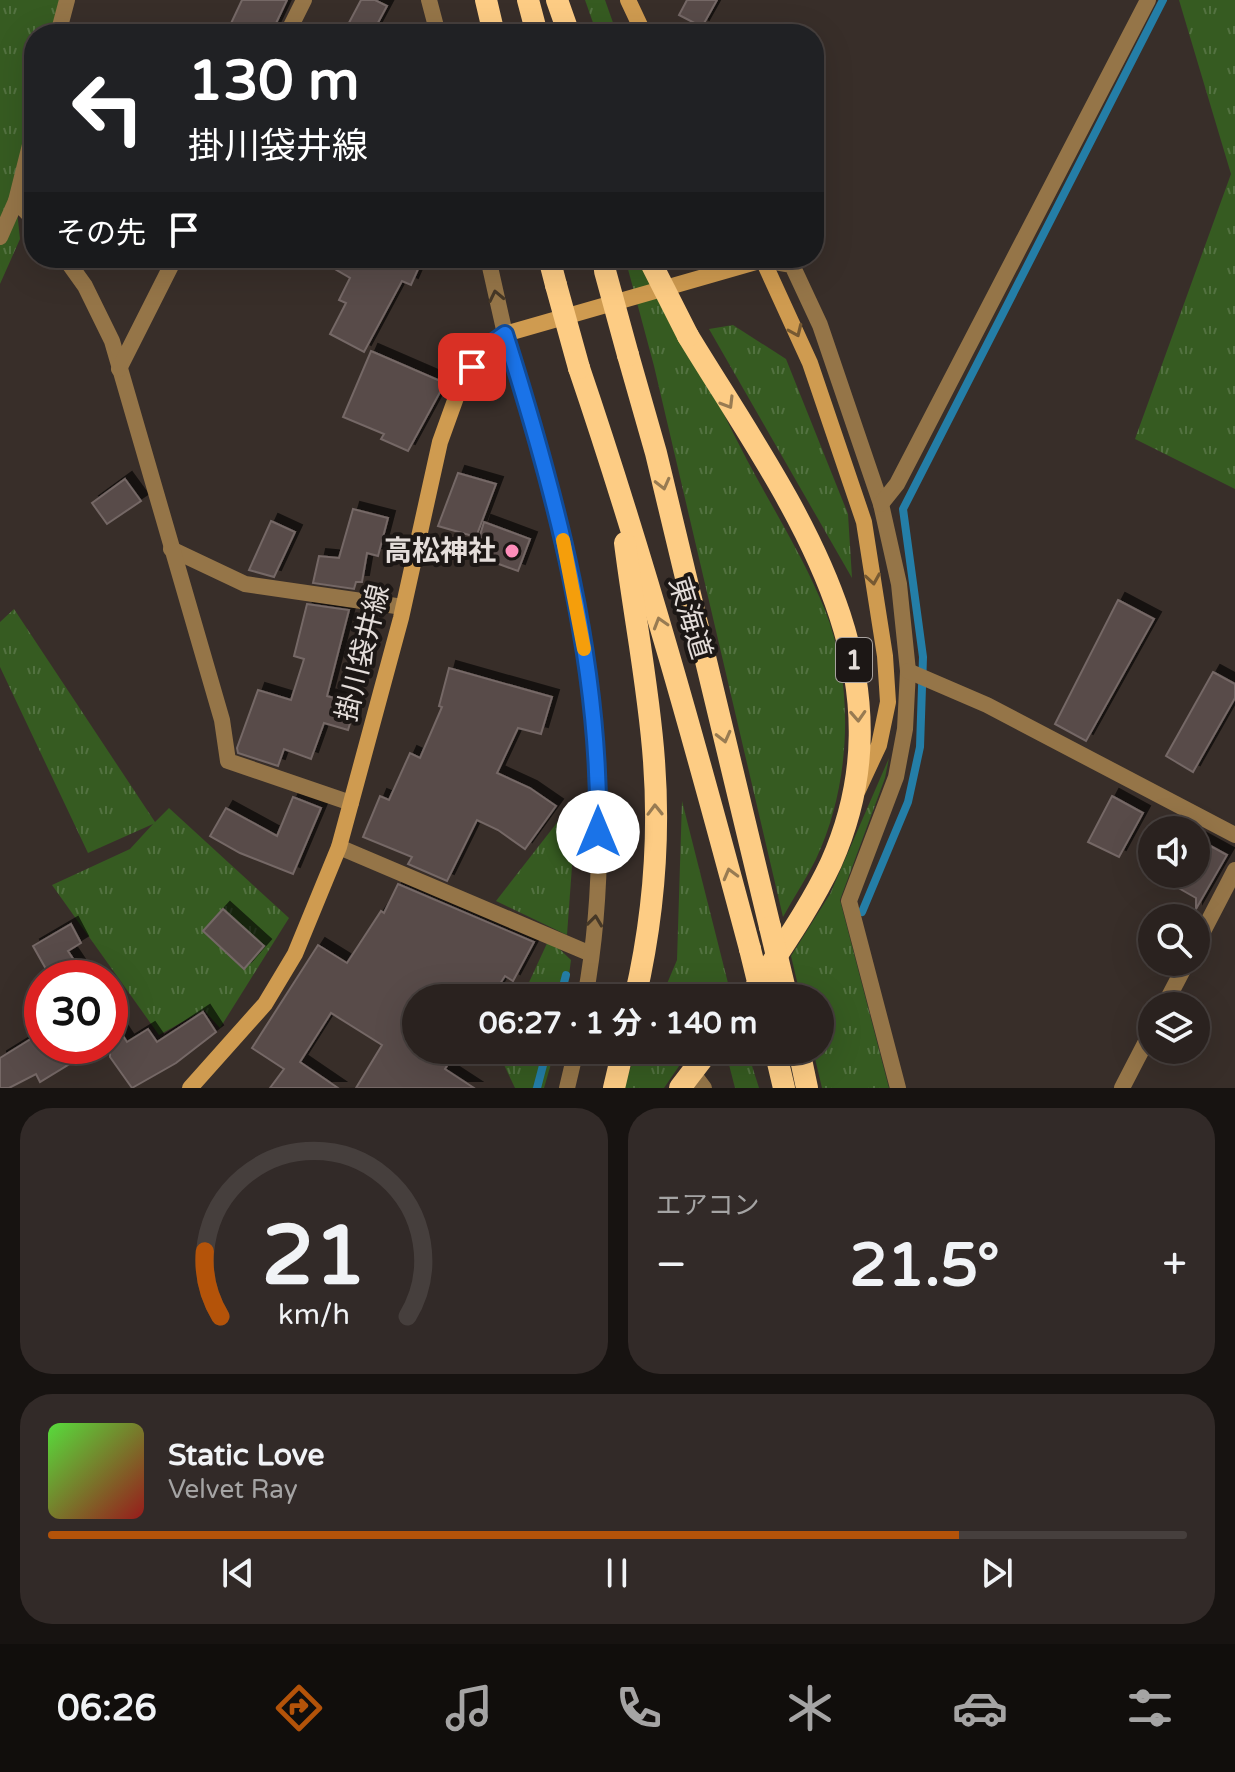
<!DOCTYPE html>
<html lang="ja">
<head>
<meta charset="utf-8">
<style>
	body { margin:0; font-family:"Varela Round","Noto Sans JP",sans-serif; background:#322a28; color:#f1f3f6; height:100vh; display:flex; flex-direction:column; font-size:30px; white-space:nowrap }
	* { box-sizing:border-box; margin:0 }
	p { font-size:26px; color:#a5a4a4 }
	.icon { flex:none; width:44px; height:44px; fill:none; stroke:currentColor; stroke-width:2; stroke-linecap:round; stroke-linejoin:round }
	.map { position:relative; height:1088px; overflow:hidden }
	.sheet { display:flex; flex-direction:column; gap:20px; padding:20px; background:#171311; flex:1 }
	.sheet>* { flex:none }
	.guide { position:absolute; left:24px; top:24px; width:800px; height:244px; border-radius:32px; box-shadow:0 8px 32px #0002,0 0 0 2px #463f3d; background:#202124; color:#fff; overflow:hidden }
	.fabs { position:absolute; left:1138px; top:816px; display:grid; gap:16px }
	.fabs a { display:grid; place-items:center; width:72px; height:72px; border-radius:50%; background:#2a221f; box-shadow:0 8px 32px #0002,0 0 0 2px #463f3d; font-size:40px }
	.speed { position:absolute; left:24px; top:960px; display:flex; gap:16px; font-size:40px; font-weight:700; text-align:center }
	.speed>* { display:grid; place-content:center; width:104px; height:104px; border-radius:50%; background:#2a221f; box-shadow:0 8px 32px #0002,0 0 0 2px #463f3d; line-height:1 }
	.speed .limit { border:12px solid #d22; background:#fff; color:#111 }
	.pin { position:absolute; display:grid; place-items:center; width:68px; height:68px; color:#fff; margin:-34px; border-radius:16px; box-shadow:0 4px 12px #0006 }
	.me { position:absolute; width:88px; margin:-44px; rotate:0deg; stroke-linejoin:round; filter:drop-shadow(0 0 6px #0008) }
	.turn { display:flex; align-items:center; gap:28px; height:168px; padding:0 32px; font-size:36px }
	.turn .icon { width:104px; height:104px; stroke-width:2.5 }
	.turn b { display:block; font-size:56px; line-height:68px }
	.then { display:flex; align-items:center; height:76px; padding:0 32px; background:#0003; gap:16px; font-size:30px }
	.big { font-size:60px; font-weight:700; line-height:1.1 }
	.sheet .widget { flex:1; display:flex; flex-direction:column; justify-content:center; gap:12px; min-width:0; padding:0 28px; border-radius:32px; background:#322a28 }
	.sheet .dial { align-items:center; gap:0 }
	.dial svg { height:208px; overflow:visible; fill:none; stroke:#463f3d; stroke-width:7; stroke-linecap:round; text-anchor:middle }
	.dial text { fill:#f1f3f6; stroke:none }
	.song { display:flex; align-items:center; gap:24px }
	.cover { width:96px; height:96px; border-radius:12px; background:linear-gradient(135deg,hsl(110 70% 55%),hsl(0 70% 35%)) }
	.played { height:8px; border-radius:4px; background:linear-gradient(90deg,#b45309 80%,#463f3d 80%) }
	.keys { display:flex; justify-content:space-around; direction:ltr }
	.heat { display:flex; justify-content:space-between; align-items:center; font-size:44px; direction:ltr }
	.sheet .tiles { flex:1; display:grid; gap:20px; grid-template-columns:1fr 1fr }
	.widget:last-child { grid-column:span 2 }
	.trip { position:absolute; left:402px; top:984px; width:432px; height:80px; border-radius:40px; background:#2a221f; box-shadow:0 8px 32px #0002,0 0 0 2px #463f3d; font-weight:700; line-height:80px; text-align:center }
	.tabs { display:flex; height:128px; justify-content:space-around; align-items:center; background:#110e0c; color:#a5a4a4 }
	.tabs .icon { width:56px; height:56px }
	.tabs .current { color:#b45309 }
	.tabs b { font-size:36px; color:#f1f3f6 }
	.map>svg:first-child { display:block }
	.grass { fill:url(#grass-tufts) }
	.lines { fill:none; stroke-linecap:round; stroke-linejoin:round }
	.stream { stroke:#247ea7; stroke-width:8 }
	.building { fill:#584c4a; stroke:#756866; stroke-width:2; filter:url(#shadow) }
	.service { stroke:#957548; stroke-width:16 }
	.minor { stroke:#957548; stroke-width:16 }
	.tertiary { stroke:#957548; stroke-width:16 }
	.secondary { stroke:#cf9b50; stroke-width:16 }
	.trunk { stroke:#fdcc84; stroke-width:22 }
	.trunk-bridge { stroke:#fdcc84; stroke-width:22 }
	.oneway { stroke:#463827 }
	.oneway2 { stroke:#765932 }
	.oneway3 { stroke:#987b52 }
	.route-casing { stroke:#114b97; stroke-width:20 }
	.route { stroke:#1a73e8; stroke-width:14 }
	.slow { stroke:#f59e0b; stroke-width:14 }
	.poi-dot { fill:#ff8ebb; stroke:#1c1715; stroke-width:3 }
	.labels { text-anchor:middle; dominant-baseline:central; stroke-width:8; stroke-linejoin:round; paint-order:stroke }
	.shield { fill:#1c1715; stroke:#a8a29f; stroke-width:2 }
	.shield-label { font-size:26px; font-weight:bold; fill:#e4ddda }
	.poi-label { font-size:28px; font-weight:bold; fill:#e4ddda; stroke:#1c1715; text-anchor:end }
	.street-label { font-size:28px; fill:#e4ddda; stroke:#1c1715 }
</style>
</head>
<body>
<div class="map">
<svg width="1235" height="1088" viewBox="0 0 1235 1088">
	<defs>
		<pattern id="grass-tufts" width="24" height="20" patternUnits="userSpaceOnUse" patternTransform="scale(2)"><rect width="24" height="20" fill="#365b21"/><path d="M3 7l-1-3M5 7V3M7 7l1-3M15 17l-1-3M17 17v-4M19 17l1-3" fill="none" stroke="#537241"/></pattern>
		<filter id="shadow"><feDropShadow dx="7" dy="-7" stdDeviation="0" flood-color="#0009"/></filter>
	</defs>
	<rect width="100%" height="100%" fill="#382e29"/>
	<g class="grass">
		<polygon points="0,0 64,0 56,34 34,34 34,129 16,201 20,239 0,284"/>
		<polygon points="585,0 605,0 617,34 597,34"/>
		<polygon points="1179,0 1235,0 1235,489 1135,439 1231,174"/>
		<path d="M625,258h23c34,67 64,135 99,202 26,49 57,98 78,150 30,76 26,175 -9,249 -10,20 -22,38 -33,58l-129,-551z"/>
		<polygon points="733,325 786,359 848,514 852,578 709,329"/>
		<polygon points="14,609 155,822 169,808 289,918 220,1028 204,1010 159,1035 52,885 130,849 153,824 88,853 0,667 0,622"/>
		<polygon points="889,758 885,778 840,900 889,1088 822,1088 813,1050 820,1050 820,998 801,998 791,956 830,894"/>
		<polygon points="577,797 567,935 496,901"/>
		<polygon points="682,801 730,991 726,998 661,998 677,960"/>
		<polygon points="549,939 571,960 566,998 498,998 505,983 525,991"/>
		<polygon points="497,1050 555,1050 544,1088 515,1088"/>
		<polygon points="638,1050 690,1050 664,1088 622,1088"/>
		<polygon points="731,1050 747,1050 759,1088 735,1088 726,1053"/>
	</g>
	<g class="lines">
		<g class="stream">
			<polyline points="862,912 908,802 920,747 923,657 903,509 1163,0"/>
			<polyline points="560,998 566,975"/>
			<polyline points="537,1088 547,1050"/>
		</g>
	</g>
	<g class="building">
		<polygon points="242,0 287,0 271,34 226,34"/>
		<polygon points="361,0 375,0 387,6 372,34 343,34"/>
		<polygon points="687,0 717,0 702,27 679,15"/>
		<polygon points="316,258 423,258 411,285 402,281 364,352 330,334 346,303 339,300 350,278"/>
		<polygon points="371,351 445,383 408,451 381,439 384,434 343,417"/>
		<polygon points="458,473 496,484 476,537 438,526"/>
		<polygon points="125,479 141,501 107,524 92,503"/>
		<polygon points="353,509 388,518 378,556 367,553 362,582 356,582 354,589 313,583 319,556 339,558"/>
		<polygon points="271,521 295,532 274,577 249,570"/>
		<polygon points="484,522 530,539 518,571 474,555"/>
		<polygon points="1118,600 1154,619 1086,741 1055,724"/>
		<polygon points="307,604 349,610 327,696 356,704 348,730 324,723 311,759 284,749 278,766 238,753 237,748 258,690 291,700 304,659 294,656"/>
		<polygon points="449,668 552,697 541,734 518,728 497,773 530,788 556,806 525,849 498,830 477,820 447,881 408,864 412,857 363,837 380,796 389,800 410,753 420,758 442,707 439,706"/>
		<polygon points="1213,672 1235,684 1235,698 1193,772 1166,756"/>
		<polygon points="1112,796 1143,813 1119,857 1088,842"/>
		<polygon points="293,797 321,808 293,874 240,853 210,836 226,808 277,836"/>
		<polygon points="1196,838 1227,855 1196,909 1196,898 1154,874 1196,874"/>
		<polygon points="398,884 534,942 513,981 505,976 491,998 416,998 416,1050 457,1050 445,1069 474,1088 356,1088 382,1045 331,1013 300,1062 338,1088 270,1088 284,1069 252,1048 318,945 347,963 381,911 384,913"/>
		<polygon points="223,909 264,946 244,969 203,931"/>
		<polygon points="71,924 81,943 68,951 86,978 51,978 33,946"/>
		<polygon points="203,1012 216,1032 176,1063 132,1088 110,1057 110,1016 127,1042 148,1029 157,1042"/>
		<polygon points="42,1032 42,1046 99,1046 40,1082 36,1074 9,1088 0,1088 0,1058"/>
	</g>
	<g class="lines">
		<g class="service">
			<polyline points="171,549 245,584 403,607"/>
			<polyline points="339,847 591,954"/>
		</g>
		<g class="minor">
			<polyline points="58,34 67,0"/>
			<polyline points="287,34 304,0"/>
			<polyline points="16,201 34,220"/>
			<polyline points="0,237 16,201 34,129"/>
			<polyline points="65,258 85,286 112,341 222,720 228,761 351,803"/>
			<polyline points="763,260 792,265 820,325 881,504 899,584 908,671 905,729 896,777 849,901 898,1088"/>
			<path d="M505,334c67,214 121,440 80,664"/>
			<polyline points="119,369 175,258"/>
			<polyline points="881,504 897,484 1148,0"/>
			<polyline points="908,671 987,705 1235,835"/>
			<polyline points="1196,945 1235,870"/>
			<polyline points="1164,1006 1187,962"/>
			<polyline points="692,1072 704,1088"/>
			<polyline points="567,1088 576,1050"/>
			<polyline points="1122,1088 1152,1030"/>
		</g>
		<g class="tertiary">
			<polyline points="429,0 438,34"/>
			<polyline points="488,258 505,334"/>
		</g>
		<g class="secondary">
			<polyline points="628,0 644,34"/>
			<polyline points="762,258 810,363 864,522 885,656 888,702 879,745 858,790"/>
			<polyline points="190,1088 265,1004 295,954 339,847 401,618 440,442 462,381 484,349 505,334 763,260"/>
		</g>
		<g class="trunk">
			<polyline points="486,0 494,34"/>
			<polyline points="528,0 537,34"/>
			<polyline points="557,0 569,34"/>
			<polyline points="549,258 556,285"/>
			<path d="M688,336c98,161 231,330 143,527 -22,47 -54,91 -82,135"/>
			<polyline points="628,355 656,453 770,927"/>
			<path d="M579,368c65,191 119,386 171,581"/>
			<path d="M625,543c9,72 24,146 29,218 6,80 -1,159 -19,237"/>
			<polyline points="775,1050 784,1088"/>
			<polyline points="799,1050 807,1088"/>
			<polyline points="614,1088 623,1050"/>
			<polyline points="680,1088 709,1050"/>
		</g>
		<g class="trunk-bridge">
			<polyline points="650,261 688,336"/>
			<polyline points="605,271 628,355"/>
			<polyline points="556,285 579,368"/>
			<polyline points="770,927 787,998"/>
			<polyline points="750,949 762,998"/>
		</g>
	</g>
	<defs><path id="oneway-chevron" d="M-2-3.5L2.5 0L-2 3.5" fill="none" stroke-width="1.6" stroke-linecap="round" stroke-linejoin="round" transform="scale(2)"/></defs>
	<g class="oneway">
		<use href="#oneway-chevron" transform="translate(496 296) rotate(-102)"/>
		<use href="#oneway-chevron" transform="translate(595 921) rotate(-83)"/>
	</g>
	<g class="oneway2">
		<use href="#oneway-chevron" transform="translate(796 331) rotate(66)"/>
		<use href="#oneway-chevron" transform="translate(873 579) rotate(81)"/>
	</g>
	<g class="oneway3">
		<use href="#oneway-chevron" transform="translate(728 403) rotate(59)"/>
		<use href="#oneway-chevron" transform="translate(663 484) rotate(76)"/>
		<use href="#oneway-chevron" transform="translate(660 623) rotate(-107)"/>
		<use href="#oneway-chevron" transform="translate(858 716) rotate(87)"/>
		<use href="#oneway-chevron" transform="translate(724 737) rotate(76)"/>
		<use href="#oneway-chevron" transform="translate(655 810) rotate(-91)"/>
		<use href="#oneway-chevron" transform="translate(730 874) rotate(-105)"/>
	</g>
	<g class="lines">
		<defs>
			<path id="route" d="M472,367l12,-18 21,-15c51,161 96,329 93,498"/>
		</defs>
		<use href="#route" class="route-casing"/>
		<use href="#route" class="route"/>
		<polyline class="slow" points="563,540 584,649"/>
	</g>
	<circle class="poi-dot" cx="512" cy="551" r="8"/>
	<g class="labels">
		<rect class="shield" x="836" y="638" width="36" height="44" rx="6"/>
		<g class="shield-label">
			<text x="854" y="660">1</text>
		</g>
		<g class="poi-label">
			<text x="496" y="551">高松神社</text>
		</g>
		<g class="street-label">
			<text transform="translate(690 618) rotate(73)">東海道</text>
			<text transform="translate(363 653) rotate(-76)">掛川袋井線</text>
		</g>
	</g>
</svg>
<div class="fabs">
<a><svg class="icon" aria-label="sound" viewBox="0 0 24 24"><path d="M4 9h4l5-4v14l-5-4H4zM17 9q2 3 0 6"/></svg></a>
<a><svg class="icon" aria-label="search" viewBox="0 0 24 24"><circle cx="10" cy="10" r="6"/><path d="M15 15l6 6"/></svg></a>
<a><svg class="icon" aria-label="layers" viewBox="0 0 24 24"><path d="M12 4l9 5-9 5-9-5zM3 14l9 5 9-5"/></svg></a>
</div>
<div class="speed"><div class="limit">30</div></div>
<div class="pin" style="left:472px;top:367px;background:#d93025"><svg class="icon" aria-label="arrive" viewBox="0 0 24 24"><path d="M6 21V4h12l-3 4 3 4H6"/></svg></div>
<svg class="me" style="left:598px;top:832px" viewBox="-20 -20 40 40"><circle r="19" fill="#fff"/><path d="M0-13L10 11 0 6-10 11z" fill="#1a73e8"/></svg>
<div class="trip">06:27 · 1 分 · 140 m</div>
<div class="guide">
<div class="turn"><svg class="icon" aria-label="left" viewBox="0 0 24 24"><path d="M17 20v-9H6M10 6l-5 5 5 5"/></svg><div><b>130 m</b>掛川袋井線</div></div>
<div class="then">その先<svg class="icon" aria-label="arrive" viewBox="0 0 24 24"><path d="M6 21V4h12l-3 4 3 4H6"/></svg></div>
</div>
</div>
<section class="sheet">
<div class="tiles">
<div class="widget dial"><svg viewBox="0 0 100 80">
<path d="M14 69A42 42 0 1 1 86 69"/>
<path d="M14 69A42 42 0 0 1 8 44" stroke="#b45309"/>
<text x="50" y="56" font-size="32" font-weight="700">21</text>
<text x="50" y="72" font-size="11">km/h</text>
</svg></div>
<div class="widget"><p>エアコン</p>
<div class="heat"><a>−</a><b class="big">21.5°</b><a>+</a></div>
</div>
<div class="widget">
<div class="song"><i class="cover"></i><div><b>Static Love</b><p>Velvet Ray</p></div></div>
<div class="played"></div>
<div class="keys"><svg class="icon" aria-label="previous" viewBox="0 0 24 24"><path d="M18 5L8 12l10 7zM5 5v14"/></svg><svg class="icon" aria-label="pause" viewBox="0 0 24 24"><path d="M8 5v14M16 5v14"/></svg><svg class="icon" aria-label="next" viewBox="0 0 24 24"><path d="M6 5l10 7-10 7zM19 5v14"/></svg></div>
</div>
</div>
</section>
<nav class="tabs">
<b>06:26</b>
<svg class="icon current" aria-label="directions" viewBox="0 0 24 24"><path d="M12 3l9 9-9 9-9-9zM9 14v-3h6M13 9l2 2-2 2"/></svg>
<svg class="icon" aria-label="music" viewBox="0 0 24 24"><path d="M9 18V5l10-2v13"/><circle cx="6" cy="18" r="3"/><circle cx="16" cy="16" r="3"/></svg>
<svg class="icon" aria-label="phone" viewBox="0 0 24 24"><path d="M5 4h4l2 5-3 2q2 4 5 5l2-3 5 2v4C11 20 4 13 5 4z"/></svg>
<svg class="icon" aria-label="climate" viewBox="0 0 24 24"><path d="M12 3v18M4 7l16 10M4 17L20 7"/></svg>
<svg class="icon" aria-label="car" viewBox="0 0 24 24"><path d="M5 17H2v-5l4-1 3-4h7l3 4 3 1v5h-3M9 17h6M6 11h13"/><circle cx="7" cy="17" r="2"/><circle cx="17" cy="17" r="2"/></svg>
<svg class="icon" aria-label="filters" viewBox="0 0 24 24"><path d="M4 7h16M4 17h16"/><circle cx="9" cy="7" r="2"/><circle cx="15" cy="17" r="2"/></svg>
</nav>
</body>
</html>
